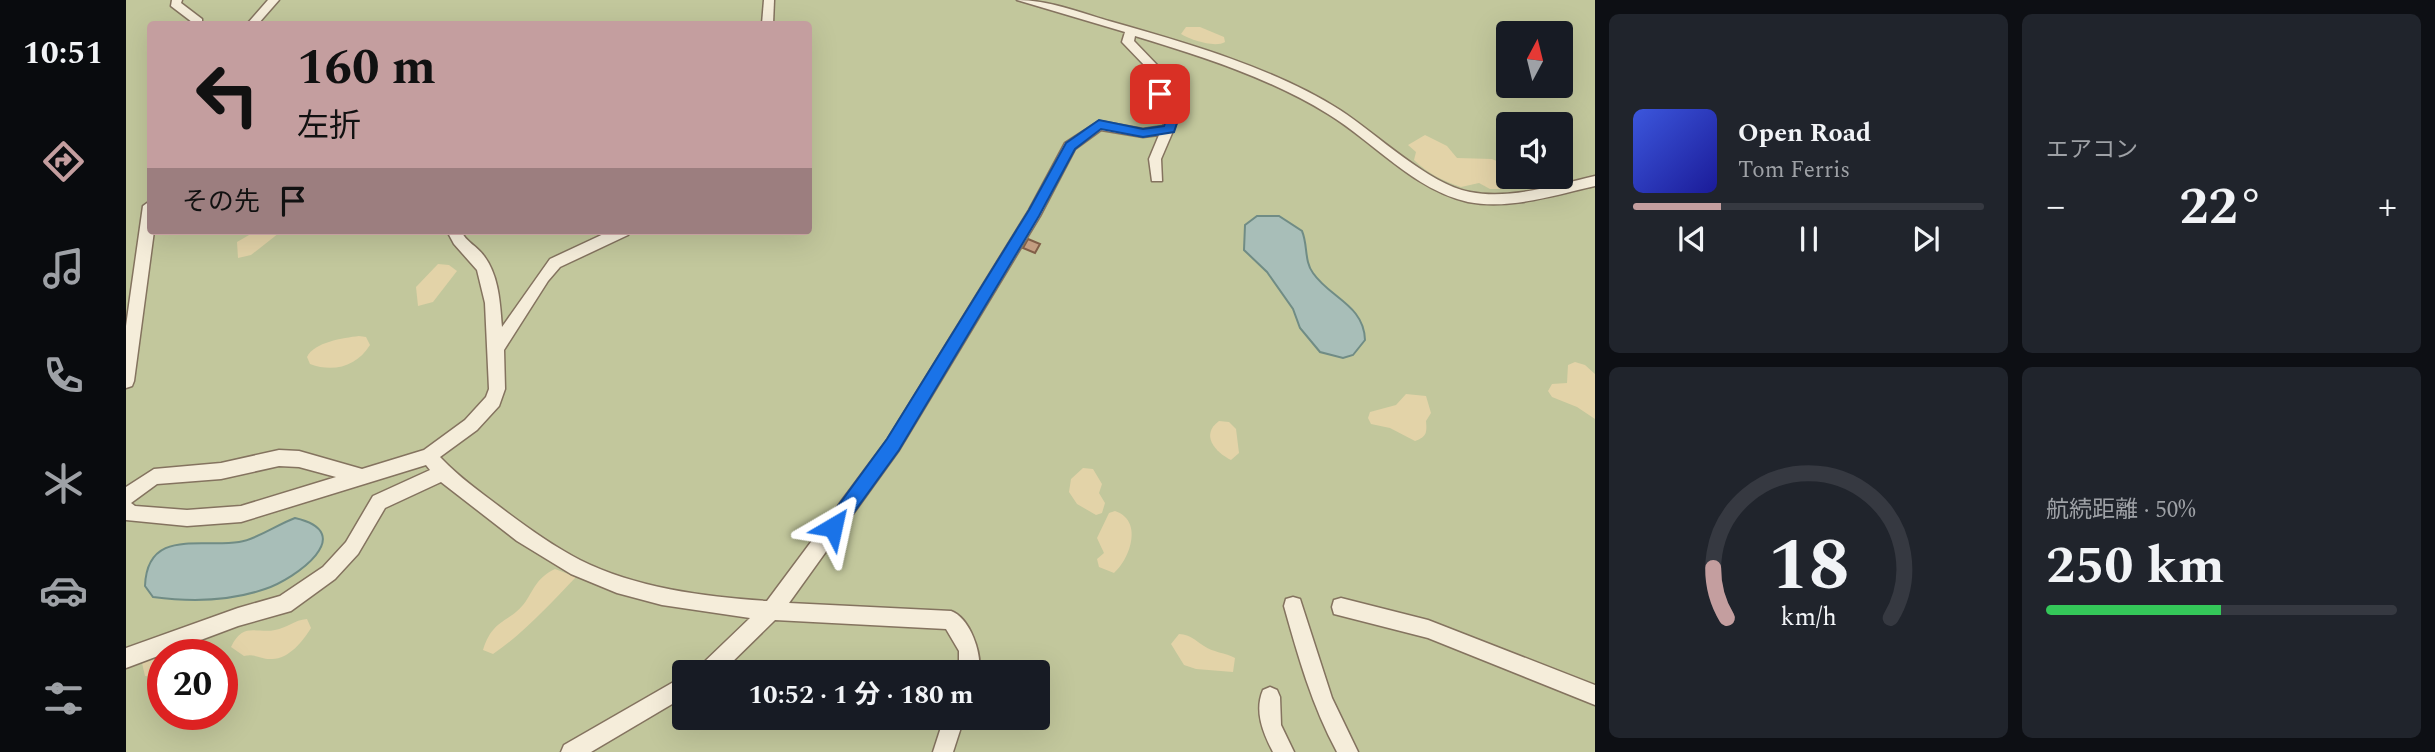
<!DOCTYPE html>
<html lang="ja">
<head>
<meta charset="utf-8">
<style>
	body { margin:0; font-family:Spectral,"Noto Sans JP",serif; background:#20242c; color:#f1f3f6; height:100vh; display:flex; flex-direction:column; font-size:26px; white-space:nowrap }
	* { box-sizing:border-box; margin:0 }
	p { font-size:23px; color:#9ea1a6 }
	.icon { flex:none; width:38px; height:38px; fill:none; stroke:currentColor; stroke-width:2; stroke-linecap:round; stroke-linejoin:round }
	.map { position:relative; flex:1; overflow:hidden }
	.side { display:flex; flex-direction:column; gap:14px; padding:14px; background:#0d0f14; width:840px }
	.side>* { flex:none }
	.banner { position:absolute; left:21px; top:21px; width:665px; height:214px; border-radius:7px; box-shadow:0 7px 28px #0002; background:#c49e9f; color:#111; overflow:hidden }
	.needle { width:46px; rotate:7deg }
	.fabs { position:absolute; left:1370px; top:21px; display:grid; gap:14px }
	.fabs a { display:grid; place-items:center; width:77px; height:77px; border-radius:7px; background:#171b24; box-shadow:0 7px 28px #0002; font-size:35px }
	.speed { position:absolute; left:21px; top:639px; display:flex; gap:14px; font-size:35px; font-weight:700; text-align:center }
	.speed>* { display:grid; place-content:center; width:91px; height:91px; border-radius:50%; background:#171b24; box-shadow:0 7px 28px #0002; line-height:1 }
	.speed .limit { border:10px solid #d22; background:#fff; color:#111 }
	.pin { position:absolute; display:grid; place-items:center; width:60px; height:60px; color:#fff; margin:-30px; border-radius:14px; box-shadow:0 4px 10px #0006 }
	.me { position:absolute; width:77px; margin:-38px; rotate:36deg; stroke-linejoin:round; filter:drop-shadow(0 0 5px #0008) }
	.turn { display:flex; align-items:center; gap:24px; height:147px; padding:0 35px; font-size:32px }
	.turn .icon { width:91px; height:91px; stroke-width:2.5 }
	.turn b { display:block; font-size:49px; line-height:60px }
	.then { display:flex; align-items:center; height:66px; padding:0 35px; background:#0003; gap:14px; font-size:26px }
	.big { font-size:52px; font-weight:700; line-height:1.1 }
	.side .widget { flex:1; display:flex; flex-direction:column; justify-content:center; gap:10px; min-width:0; padding:0 24px; border-radius:10px; background:#20242c }
	.side .dial { align-items:center; gap:0 }
	.dial svg { height:182px; overflow:visible; fill:none; stroke:#363941; stroke-width:7; stroke-linecap:round; text-anchor:middle }
	.dial text { fill:#f1f3f6; stroke:none }
	.song { display:flex; align-items:center; gap:21px }
	.cover { width:84px; height:84px; border-radius:10px; background:linear-gradient(135deg,hsl(230 70% 55%),hsl(240 70% 35%)) }
	.played { height:7px; border-radius:4px; background:linear-gradient(90deg,#c49e9f 25%,#363941 25%) }
	.keys { display:flex; justify-content:space-around; direction:ltr }
	.heat { display:flex; justify-content:space-between; align-items:center; font-size:38px; direction:ltr }
	.charge { height:10px; border-radius:5px; background:linear-gradient(90deg,#34c759 50%,#363941 0) }
	.side .tiles { flex:1; display:grid; gap:14px; grid-template-columns:repeat(2,1fr) }
	.trip { position:absolute; left:546px; top:660px; width:378px; height:70px; border-radius:7px; background:#171b24; box-shadow:0 7px 28px #0002; font-weight:700; line-height:70px; text-align:center }
	main { display:flex; flex:1; min-height:0 }
	.tab-bar { display:flex; flex-direction:column; width:126px; justify-content:space-around; align-items:center; background:#090b0e; color:#9ea1a6 }
	.tab-bar .icon { width:49px; height:49px }
	.tab-bar .selected { color:#c49e9f }
	.tab-bar b { font-size:32px; color:#f1f3f6 }
	.map>svg:first-child { display:block }
	.green { fill:#c2c79c; fill-rule:evenodd }
	.sand { fill:#e3d3a8 }
	.water { fill:#a8beb8; stroke:#708c85; stroke-width:2 }
	.building { fill:#c49e81; stroke:#815e47; stroke-width:2 }
	.lines { fill:none; stroke-linecap:round; stroke-linejoin:round }
	.lane-casing { stroke:#84735f; stroke-width:3 }
	.lane { fill:#f5edda; fill-rule:evenodd }
	.route { fill:#1a73e8; stroke:#114b97; stroke-width:2 }
</style>
</head>
<body>
<main>
<nav class="tab-bar">
<b>10:51</b>
<svg class="icon selected" aria-label="directions" viewBox="0 0 24 24"><path d="M12 3l9 9-9 9-9-9zM9 14v-3h6M13 9l2 2-2 2"/></svg>
<svg class="icon" aria-label="music" viewBox="0 0 24 24"><path d="M9 18V5l10-2v13"/><circle cx="6" cy="18" r="3"/><circle cx="16" cy="16" r="3"/></svg>
<svg class="icon" aria-label="phone" viewBox="0 0 24 24"><path d="M5 4h4l2 5-3 2q2 4 5 5l2-3 5 2v4C11 20 4 13 5 4z"/></svg>
<svg class="icon" aria-label="climate" viewBox="0 0 24 24"><path d="M12 3v18M4 7l16 10M4 17L20 7"/></svg>
<svg class="icon" aria-label="car" viewBox="0 0 24 24"><path d="M5 17H2v-5l4-1 3-4h7l3 4 3 1v5h-3M9 17h6M6 11h13"/><circle cx="7" cy="17" r="2"/><circle cx="17" cy="17" r="2"/></svg>
<svg class="icon" aria-label="filters" viewBox="0 0 24 24"><path d="M4 7h16M4 17h16"/><circle cx="9" cy="7" r="2"/><circle cx="15" cy="17" r="2"/></svg>
</nav>
<div class="map">
<svg width="1469" height="752" viewBox="0 0 1469 752">
	<rect width="100%" height="100%" fill="#eae0c8"/>
	<path class="green" d="M0,0h1469v752h-1469zM24,24h658v207h-658zM1382,33h53v53h-53zM1382,124h53v53h-53zM37,654h59v60h-59zM558,672h354v46h-354z"/>
	<g class="sand">
		<path d="M1060,27h14l24,10 1,5c-10,6 -34,-2 -44,-8z"/>
		<path d="M1299,135l22,11 10,12 35,1 16,7v11h9l3,8 -3,4h-27l-11,-6 -18,4c-20,-7 -32,-13 -47,-27l2,-8 -8,-7z"/>
		<polygon points="130,231 153,233 125,255 112,258 111,242"/>
		<polygon points="312,264 323,265 331,271 307,302 292,306 290,287"/>
		<path d="M233,336l7,1 4,8c-13,21 -36,28 -60,19l-3,-7c7,-15 36,-19 52,-21z"/>
		<polygon points="1449,362 1459,365 1469,374 1469,419 1451,407 1426,397 1422,391 1426,384 1441,383 1442,365"/>
		<path d="M1280,394l20,2 5,17 -5,8c1,11 1,16 -11,20l-25,-13 -19,-4 -3,-6 2,-6 26,-7z"/>
		<path d="M1093,421l10,1 7,7 3,24 -8,7c-16,-8 -31,-25 -12,-39z"/>
		<polygon points="957,468 967,469 976,484 973,493 979,503 976,513 970,515 951,504 943,492 945,479"/>
		<path d="M989,511c28,9 16,47 -1,62l-15,-6 -2,-8 7,-6 -7,-15 12,-25z"/>
		<path d="M429,569l21,8c-27,28 -51,55 -83,77l-10,-4c10,-33 28,-27 43,-49 9,-14 12,-24 29,-32z"/>
		<path d="M181,619l4,9c-8,13 -22,31 -39,31 -11,1 -16,-6 -28,-3l-13,-9c12,-26 26,-13 44,-17 12,-2 19,-10 32,-11z"/>
		<path d="M1053,634c13,1 15,6 25,12 8,6 22,7 31,12l-2,14 -37,-3 -12,-4 -13,-21z"/>
		<polygon points="65,647 73,654 37,654 37,678 19,676 16,663 42,652"/>
	</g>
	<g class="water">
		<path d="M1131,216h22l23,15c6,14 2,30 11,42 17,25 51,32 52,67l-12,15 -10,3 -23,-6 -20,-24 -7,-19 -26,-37 -23,-22 1,-25z"/>
		<path d="M169,518c65,15 0,61 -30,71 -37,13 -74,13 -112,8l-8,-11c2,-58 56,-38 94,-44 19,-3 37,-17 56,-24z"/>
	</g>
	<polygon class="building" points="902,239 914,244 909,253 897,248"/>
	<g class="lines">
		<defs>
			<g id="lane">
				<polygon points="46,0 56,0 55,3 76,19 76,24 66,24 66,22 45,6"/>
				<polygon points="142,0 153,0 132,24 121,24"/>
				<polygon points="638,0 648,0 647,24 636,24"/>
				<path d="M891,0c31,0 62,12 92,21 74,21 166,47 231,89 37,24 88,74 130,82 41,8 85,-7 125,-16v10c-40,9 -85,24 -127,16 -54,-12 -94,-60 -140,-88 -58,-36 -127,-58 -193,-78l-1,5 25,26 7,27 13,23 -18,42 1,22h-10l-3,-22 10,-24 -16,2 -42,-7 -26,19 -35,67 -141,234 -110,153 162,8c19,7 31,42 28,61h-20v-21l-13,-22 -171,-9 -53,52h-24l3,-7 49,-47 -88,-13 -45,-12 -46,-19 -54,-33 -76,-59 -56,26 -27,46 -23,25 -44,32 -53,15 -112,42v-20l112,-40 42,-12 43,-29 23,-25 27,-46 57,-26 -4,-5 -185,57 -54,4 -61,-6v-33l28,-18 67,-6 58,-13 20,1 63,18 62,-19 41,-30 21,-23 3,-8 -4,-86 -8,-33 -23,-26 -7,-13h14c5,11 16,15 23,25 15,20 16,47 18,71l48,-68 60,-28h20l-2,4 -68,32 -12,14 -44,69 1,39 -6,17 -22,24 -37,27 2,2c17,18 37,32 58,48 25,19 51,38 80,53 56,28 125,37 187,41l120,-161 142,-230 36,-67 34,-22 44,8 20,-3 4,-9 -13,-23 -7,-26 -25,-26 3,-10zM153,466l20,1 37,10 -95,29 -54,4 -52,-4 -4,-3 26,-19 64,-5z"/>
				<polygon points="24,201 24,231 28,231 8,381 6,386 0,388 0,326 17,206"/>
				<path d="M1167,597l7,2 32,99 26,54h-21c-25,-46 -39,-96 -53,-146l2,-7z"/>
				<polygon points="1215,598 1302,620 1469,685 1469,705 1302,638 1208,614 1206,607 1208,600"/>
				<polygon points="558,676 558,697 465,752 435,752 438,745"/>
				<path d="M1144,687l7,3 3,7 1,28 13,27h-21c-10,-19 -19,-41 -10,-62z"/>
				<polygon points="818,718 838,718 827,752 807,752"/>
			</g>
		</defs>
		<use href="#lane" class="lane-casing"/>
		<use href="#lane" class="lane"/>
	</g>
	<polygon class="route" points="1030,91 1038,91 1053,117 1048,132 1017,137 975,129 949,149 913,216 773,450 713,533 707,535 701,533 698,527 701,521 761,439 903,210 940,143 973,120 1017,129 1038,126 1041,117 1028,94"/>
</svg>
<div class="fabs">
<a><svg class="needle" viewBox="-14 -14 28 28"><path d="M0-13l5 13h-10z" fill="#e53935"/><path d="M0 13l5-13h-10z" fill="#9ea1a6"/></svg></a>
<a><svg class="icon" aria-label="sound" viewBox="0 0 24 24"><path d="M4 9h4l5-4v14l-5-4H4zM17 9q2 3 0 6"/></svg></a>
</div>
<div class="speed"><div class="limit">20</div></div>
<div class="pin" style="left:1034px;top:94px;background:#d93025"><svg class="icon" aria-label="arrive" viewBox="0 0 24 24"><path d="M6 21V4h12l-3 4 3 4H6"/></svg></div>
<svg class="me" style="left:707px;top:527px" viewBox="-20 -20 40 40"><path d="M0-17L14 15 0 8-14 15z" fill="#1a73e8" stroke="#fff" stroke-width="4"/></svg>
<div class="trip">10:52 · 1 分 · 180 m</div>
<div class="banner">
<div class="turn"><svg class="icon" aria-label="left" viewBox="0 0 24 24"><path d="M17 20v-9H6M10 6l-5 5 5 5"/></svg><div><b>160 m</b>左折</div></div>
<div class="then">その先<svg class="icon" aria-label="arrive" viewBox="0 0 24 24"><path d="M6 21V4h12l-3 4 3 4H6"/></svg></div>
</div>
</div>
<section class="side">
<div class="tiles">
<div class="widget">
<div class="song"><i class="cover"></i><div><b>Open Road</b><p>Tom Ferris</p></div></div>
<div class="played"></div>
<div class="keys"><svg class="icon" aria-label="previous" viewBox="0 0 24 24"><path d="M18 5L8 12l10 7zM5 5v14"/></svg><svg class="icon" aria-label="pause" viewBox="0 0 24 24"><path d="M8 5v14M16 5v14"/></svg><svg class="icon" aria-label="next" viewBox="0 0 24 24"><path d="M6 5l10 7-10 7zM19 5v14"/></svg></div>
</div>
<div class="widget"><p>エアコン</p>
<div class="heat"><a>−</a><b class="big">22°</b><a>+</a></div>
</div>
<div class="widget dial"><svg viewBox="0 0 100 80">
<path d="M14 69A42 42 0 1 1 86 69"/>
<path d="M14 69A42 42 0 0 1 8 47" stroke="#c49e9f"/>
<text x="50" y="56" font-size="32" font-weight="700">18</text>
<text x="50" y="72" font-size="11">km/h</text>
</svg></div>
<div class="widget"><p>航続距離 · 50%</p><b class="big">250 km</b><div class="charge"></div></div>
</div>
</section>
</main>
</body>
</html>
